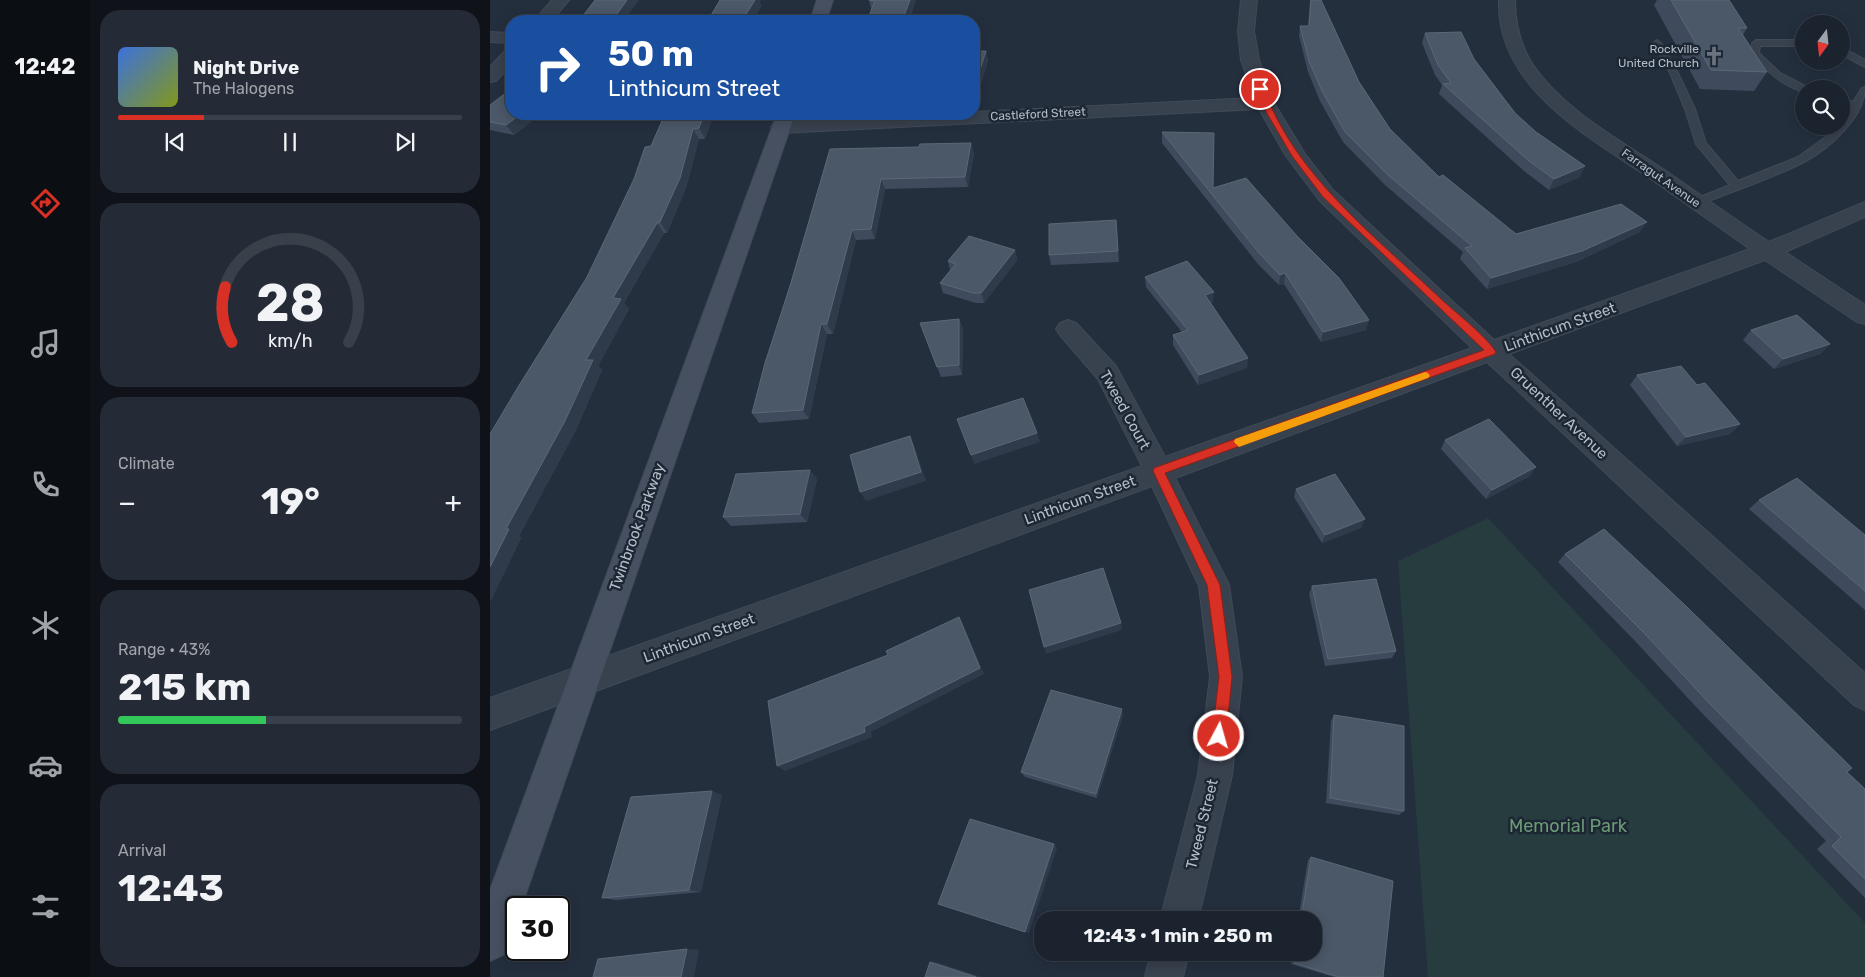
<!DOCTYPE html>
<html lang="en">
<head>
<meta charset="utf-8">
<style>
	body { margin:0; font-family:Rubik,sans-serif; background:#242b36; color:#f1f3f6; height:100vh; display:flex; flex-direction:column; font-size:19px; white-space:nowrap }
	* { box-sizing:border-box; margin:0 }
	p { font-size:16px; color:#a0a4aa }
	.icon { flex:none; width:28px; height:28px; fill:none; stroke:currentColor; stroke-width:2; stroke-linecap:round; stroke-linejoin:round }
	.map { position:relative; flex:1; overflow:hidden }
	.details { display:flex; flex-direction:column; gap:10px; padding:10px; background:#0f1319; width:400px }
	.details>* { flex:none }
	.hud { position:absolute; left:15px; top:15px; width:475px; height:105px; border-radius:20px; box-shadow:0 2px 12px #0003,0 0 0 1px #39404a; background:#1a4fa0; color:#fff; overflow:hidden }
	.needle { width:32px; rotate:195deg }
	.controls { position:absolute; left:1305px; top:15px; display:grid; gap:10px }
	.controls a { display:grid; place-items:center; width:55px; height:55px; border-radius:50%; background:#1b232e; box-shadow:0 2px 12px #0003,0 0 0 1px #39404a; font-size:25px }
	.speed { position:absolute; left:15px; top:896px; display:flex; gap:10px; font-size:25px; font-weight:700; text-align:center }
	.speed>* { display:grid; place-content:center; width:65px; height:65px; border-radius:50%; background:#1b232e; box-shadow:0 2px 12px #0003,0 0 0 1px #39404a; line-height:1 }
	.speed .limit { border:2px solid #111; border-radius:8px; background:#fff; color:#111 }
	.pin { position:absolute; display:grid; place-items:center; width:42px; height:42px; color:#fff; margin:-21px; border:2px solid #fff; border-radius:50%; box-shadow:0 1px 5px #0007 }
	.me { position:absolute; width:55px; margin:-28px; rotate:6deg; stroke-linejoin:round; filter:drop-shadow(0 0 4px #0008) }
	.turn { display:flex; align-items:center; gap:18px; height:105px; padding:0 20px; font-size:22px }
	.turn .icon { width:65px; height:65px; stroke-width:2.5 }
	.turn b { display:block; font-size:35px; line-height:42px }
	.big { font-size:38px; font-weight:700; line-height:1.1 }
	.details .widget { flex:1; display:flex; flex-direction:column; justify-content:center; gap:8px; min-width:0; padding:0 18px; border-radius:20px; background:#242b36 }
	.details .dial { align-items:center; gap:0 }
	.dial svg { height:130px; overflow:visible; fill:none; stroke:#39404a; stroke-width:7; stroke-linecap:round; text-anchor:middle }
	.dial text { fill:#f1f3f6; stroke:none }
	.song { display:flex; align-items:center; gap:15px }
	.cover { width:60px; height:60px; border-radius:8px; background:linear-gradient(135deg,hsl(220 70% 55%),hsl(70 70% 35%)) }
	.played { height:5px; border-radius:2px; background:linear-gradient(90deg,#d93025 25%,#39404a 25%) }
	.keys { display:flex; justify-content:space-around; direction:ltr }
	.heat { display:flex; justify-content:space-between; align-items:center; font-size:28px; direction:ltr }
	.charge { height:8px; border-radius:4px; background:linear-gradient(90deg,#34c759 43%,#39404a 0) }
	.trip { position:absolute; left:544px; top:911px; width:288px; height:50px; border-radius:20px; background:#1b232e; box-shadow:0 2px 12px #0003,0 0 0 1px #39404a; font-weight:700; line-height:50px; text-align:center }
	main { display:flex; flex:1; min-height:0 }
	.tab-bar { display:flex; flex-direction:column; width:90px; justify-content:space-around; align-items:center; background:#0b0e12; color:#a0a4aa }
	.tab-bar .icon { width:35px; height:35px }
	.tab-bar .current { color:#d93025 }
	.tab-bar b { font-size:22px; color:#f1f3f6 }
	.map>svg:first-child { display:block }
	.green { fill:#263c3f }
	.lines { fill:none; stroke-linecap:round; stroke-linejoin:round }
	.lane-casing { stroke:#414a57; stroke-width:2 }
	.street-casing { stroke:#414a57; stroke-width:2 }
	.secondary-casing { stroke:#414a57; stroke-width:2 }
	.lane { fill:#38414e; fill-rule:evenodd }
	.street { fill:#38414e; fill-rule:evenodd }
	.secondary { fill:#465061; fill-rule:evenodd }
	.wall { fill:#3f4b5c }
	.shaded-wall { fill:#2f3b4b }
	.building { fill:#4b5868; stroke:#5c6777 }
	.route { fill:#d93025; stroke:#8d1f18 }
	.slow { fill:#f59e0b }
	.labels { text-anchor:middle; dominant-baseline:central; stroke-width:5; stroke-linejoin:round; paint-order:stroke }
	.far-poi-label { font-size:12px; fill:#b4bcc9; stroke:#1d2633; text-anchor:end }
	.far-street-label { font-size:12px; fill:#b4bcc9; stroke:#1d2633 }
	.street-label { font-size:15px; fill:#b4bcc9; stroke:#1d2633 }
	.near-park-label { font-size:18px; fill:#6b9a76; stroke:#1d2633 }
</style>
</head>
<body>
<main>
<nav class="tab-bar">
<b>12:42</b>
<svg class="icon current" aria-label="directions" viewBox="0 0 24 24"><path d="M12 3l9 9-9 9-9-9zM9 14v-3h6M13 9l2 2-2 2"/></svg>
<svg class="icon" aria-label="music" viewBox="0 0 24 24"><path d="M9 18V5l10-2v13"/><circle cx="6" cy="18" r="3"/><circle cx="16" cy="16" r="3"/></svg>
<svg class="icon" aria-label="phone" viewBox="0 0 24 24"><path d="M5 4h4l2 5-3 2q2 4 5 5l2-3 5 2v4C11 20 4 13 5 4z"/></svg>
<svg class="icon" aria-label="climate" viewBox="0 0 24 24"><path d="M12 3v18M4 7l16 10M4 17L20 7"/></svg>
<svg class="icon" aria-label="car" viewBox="0 0 24 24"><path d="M5 17H2v-5l4-1 3-4h7l3 4 3 1v5h-3M9 17h6M6 11h13"/><circle cx="7" cy="17" r="2"/><circle cx="17" cy="17" r="2"/></svg>
<svg class="icon" aria-label="filters" viewBox="0 0 24 24"><path d="M4 7h16M4 17h16"/><circle cx="9" cy="7" r="2"/><circle cx="15" cy="17" r="2"/></svg>
</nav>
<section class="details">
<div class="widget">
<div class="song"><i class="cover"></i><div><b>Night Drive</b><p>The Halogens</p></div></div>
<div class="played"></div>
<div class="keys"><svg class="icon" aria-label="previous" viewBox="0 0 24 24"><path d="M18 5L8 12l10 7zM5 5v14"/></svg><svg class="icon" aria-label="pause" viewBox="0 0 24 24"><path d="M8 5v14M16 5v14"/></svg><svg class="icon" aria-label="next" viewBox="0 0 24 24"><path d="M6 5l10 7-10 7zM19 5v14"/></svg></div>
</div>
<div class="widget dial"><svg viewBox="0 0 100 80">
<path d="M14 69A42 42 0 1 1 86 69"/>
<path d="M14 69A42 42 0 0 1 10 35" stroke="#d93025"/>
<text x="50" y="56" font-size="32" font-weight="700">28</text>
<text x="50" y="72" font-size="11">km/h</text>
</svg></div>
<div class="widget"><p>Climate</p>
<div class="heat"><a>−</a><b class="big">19°</b><a>+</a></div>
</div>
<div class="widget"><p>Range · 43%</p><b class="big">215 km</b><div class="charge"></div></div>
<div class="widget"><p>Arrival</p><b class="big">12:43</b></div>
</section>
<div class="map">
<svg width="1375" height="977" viewBox="0 0 1375 977">
	<rect width="100%" height="100%" fill="#242f3e"/>
	<polygon class="green" points="998,518 1375,923 1375,977 938,977 908,561"/>
	<g class="lines">
		<defs>
			<g id="lane">
				<path d="M1167,40l4,3 17,30 17,36 11,34 32,38 60,-24 43,-31v-4l9,-15 -9,-3v-6l12,4 9,-14 3,-1c0,30 -36,62 -61,75 -33,17 -69,28 -103,42h-8l-1,-2 1,-2 37,-15 -34,-41 -11,-35 -15,-36 -17,-30z"/>
				<path d="M1314,40v6h-44l-1,7 21,20 27,14 1,2h-4v3c-23,-7 -39,-21 -53,-39l1,-10 4,-3z"/>
				<polygon points="1351,47 1375,60 1375,67 1351,54"/>
			</g>
			<g id="street">
				<polygon points="62,0 79,0 61,21 44,21"/>
				<path d="M751,0h16l-3,31 5,29 15,43 31,51 28,36 161,150 256,-91c-33,-23 -66,-47 -99,-70 -63,-43 -155,-91 -152,-179h16c0,23 5,45 18,65 31,45 85,74 130,104 35,24 70,49 106,73l96,-40v15l-80,35 80,53v19l-8,-2 -92,-62 -256,94 356,319v37l-11,-5 -367,-343 -312,116 54,107 13,92 -10,98 -34,145h-38l38,-145 12,-98 -11,-91 -47,-100 -662,244v-32l652,-232 -44,-87 -38,-44 -4,-6 4,-6 8,-3 8,3 40,43 49,91 307,-109 -153,-148 -33,-44 -27,-47 -478,24 -7,-2 -3,-4 3,-4 7,-2 153,-7h40v-2l280,-14 -13,-38 -3,-29z"/>
				<polygon points="0,32 21,33 21,43 0,42"/>
				<polygon points="21,50 21,65 6,81 0,82 0,67 15,51"/>
				<polygon points="661,952 699,952 693,977 655,977"/>
			</g>
			<g id="secondary">
				<polygon points="327,0 343,0 336,21 320,21"/>
				<path d="M287,114h18l-274,794h-5c0,17 -6,31 -13,47l-13,6v-71z"/>
			</g>
		</defs>
		<use href="#lane" class="lane-casing"/>
		<use href="#street" class="street-casing"/>
		<use href="#secondary" class="secondary-casing"/>
		<use href="#lane" class="lane"/>
		<use href="#street" class="street"/>
		<use href="#secondary" class="secondary"/>
	</g>
	<g class="wall">
		<polygon points="379,0 426,0 419,21 381,9"/>
		<polygon points="820,0 831,0 869,82 900,129 949,177 1026,234 1150,232 1086,262 997,289 970,259 973,252 895,185 853,142 830,101 818,72 809,36 810,26 818,26"/>
		<polygon points="1167,0 1239,0 1257,28 1253,35 1277,72 1264,91 1210,89 1164,5"/>
		<polygon points="935,33 984,59 1025,113 1090,177 1059,190 1034,171 949,94 952,85 945,75 932,43"/>
		<polygon points="484,51 496,51 498,61 490,87 484,87"/>
		<polygon points="0,105 21,114 51,114 24,135 0,130"/>
		<polygon points="175,114 224,114 215,139 209,139 196,188 177,233 174,233 134,303 139,309 108,366 112,370 86,430 29,536 31,538 0,602 97,277 161,146"/>
		<polygon points="672,132 723,188 876,330 831,342 794,284 789,285 768,264 672,143"/>
		<polygon points="340,149 484,153 478,187 395,189 385,239 366,240 343,334 337,334 319,419 269,423 262,413"/>
		<polygon points="626,220 629,262 561,265 559,255"/>
		<polygon points="525,250 527,260 494,303 486,303 453,293 450,283 460,270 458,261"/>
		<polygon points="655,277 723,302 721,303 757,368 708,385 683,345 683,335 692,332 656,287"/>
		<polygon points="469,319 473,329 472,375 451,377 430,323"/>
		<polygon points="1261,330 1340,344 1330,354 1284,369 1253,340"/>
		<polygon points="1147,375 1207,385 1250,424 1240,434 1187,446 1140,385"/>
		<polygon points="955,440 1040,476 996,499 951,449"/>
		<polygon points="327,479 317,522 241,526 233,517"/>
		<polygon points="806,489 871,528 832,543 804,497"/>
		<polygon points="1269,500 1375,535 1375,610 1259,509"/>
		<polygon points="1075,554 1357,772 1375,789 1375,898 1327,849 1336,841 1209,710 1146,642 1068,562"/>
		<polygon points="822,586 906,651 902,658 835,666 819,594"/>
		<polygon points="633,715 607,798 535,777 531,772"/>
		<polygon points="844,715 914,811 909,815 836,803 841,721"/>
		<polygon points="232,795 211,892 126,900 112,898"/>
		<polygon points="821,857 893,977 844,977 801,964 803,952 822,952 822,920 808,920 818,860"/>
	</g>
	<g class="shaded-wall">
		<polygon points="137,0 149,0 134,21 122,21"/>
		<polygon points="265,0 271,0 270,3 272,6 263,21 252,21"/>
		<polygon points="420,0 426,0 419,21 412,21"/>
		<polygon points="496,51 498,61 490,87 488,76"/>
		<polygon points="31,114 51,114 24,135 16,125"/>
		<polygon points="214,114 224,114 215,139 209,128"/>
		<polygon points="203,129 209,139 196,188 177,233 170,222"/>
		<polygon points="481,143 484,153 478,187 475,177"/>
		<polygon points="1095,166 1090,177 1059,190 1064,179"/>
		<polygon points="391,179 395,189 385,239 381,229"/>
		<polygon points="1157,222 1150,232 1086,262 997,289 1001,278"/>
		<polygon points="167,223 174,233 134,303 139,309 108,366 112,370 86,430 29,536 31,538 0,602 0,567 16,529 96,360 123,298"/>
		<polygon points="362,230 366,240 343,334 337,324"/>
		<polygon points="525,250 527,260 494,303 491,293"/>
		<polygon points="795,273 794,284 789,285 790,275"/>
		<polygon points="724,292 723,302 715,305 715,295"/>
		<polygon points="469,319 473,329 472,375 469,365"/>
		<polygon points="879,320 876,330 831,342 833,332"/>
		<polygon points="331,324 337,334 319,419 313,410"/>
		<polygon points="1340,344 1330,354 1284,369 1293,359"/>
		<polygon points="758,358 757,368 708,385 709,375"/>
		<polygon points="1250,424 1240,434 1187,446 1196,437"/>
		<polygon points="547,433 550,442 484,464 481,455"/>
		<polygon points="420,436 424,445 436,481 376,501 370,492"/>
		<polygon points="1046,467 1040,476 996,499 1002,490"/>
		<polygon points="320,470 327,479 317,522 310,514"/>
		<polygon points="875,519 871,528 832,543 835,535"/>
		<polygon points="469,617 473,624 494,674 381,732 382,737 295,771 287,766 374,727"/>
		<polygon points="631,623 632,630 556,654 554,647"/>
		<polygon points="632,709 633,715 607,798 606,794"/>
		<polygon points="222,791 232,795 211,892 199,890"/>
		<polygon points="564,844 567,848 539,933 535,932"/>
		<polygon points="197,949 209,950 204,977 191,977"/>
		<polygon points="440,962 449,963 492,977 486,977"/>
	</g>
	<g class="building">
		<polygon points="105,0 137,0 122,21 89,21"/>
		<polygon points="230,0 265,0 252,21 220,21 222,17 220,17"/>
		<polygon points="379,0 420,0 412,21 377,21 385,1"/>
		<polygon points="821,0 831,0 869,82 900,129 949,177 953,175 1026,234 1131,204 1157,222 1092,251 1001,278 975,248 982,246 898,175 855,132 832,91 819,61 810,26 819,26"/>
		<polygon points="1181,0 1239,0 1257,28 1248,28 1277,72 1221,70"/>
		<polygon points="971,32 984,59 1025,113 1046,132 1095,166 1064,179 1039,161 953,84 961,83 948,65 935,33"/>
		<polygon points="484,51 496,51 488,76 484,76"/>
		<polygon points="21,89 21,114 31,114 16,125 0,122 0,105"/>
		<polygon points="175,114 214,114 209,128 203,129 190,178 170,222 167,223 123,298 131,299 96,360 103,360 75,421 16,529 19,529 0,567 0,434 28,387 97,277 144,179 155,147 161,146"/>
		<polygon points="672,132 724,133 723,188 756,178 807,236 849,278 879,320 833,332 795,273 790,275 769,253"/>
		<polygon points="481,143 475,177 391,179 381,229 362,230 337,324 331,324 313,410 262,413 275,363 301,283 340,149 429,147 430,144"/>
		<polygon points="626,220 628,251 559,255 559,224"/>
		<polygon points="479,236 525,250 491,293 483,293 450,283 466,264 458,261"/>
		<polygon points="697,261 724,292 715,295 758,358 709,375 683,335 698,330 655,277"/>
		<polygon points="1307,315 1340,344 1293,359 1261,330"/>
		<polygon points="469,319 469,365 447,367 430,323"/>
		<polygon points="1191,366 1207,385 1215,383 1250,424 1196,437 1147,375"/>
		<polygon points="533,398 547,433 481,455 467,419"/>
		<polygon points="999,419 1046,467 1002,490 955,440"/>
		<polygon points="420,436 431,472 370,492 360,455"/>
		<polygon points="320,470 310,514 233,517 246,474"/>
		<polygon points="845,474 875,519 835,535 806,489"/>
		<polygon points="1307,478 1375,535 1375,591 1269,500"/>
		<polygon points="1114,529 1197,607 1362,768 1357,772 1375,789 1375,879 1342,846 1351,837 1220,704 1156,635 1075,554"/>
		<polygon points="613,568 631,623 554,647 539,590"/>
		<polygon points="886,579 906,651 838,659 822,586"/>
		<polygon points="469,617 490,668 374,727 375,732 287,766 278,701 398,655 396,651"/>
		<polygon points="561,690 632,709 606,794 531,772"/>
		<polygon points="844,715 914,726 914,811 840,798"/>
		<polygon points="222,791 199,890 112,898 141,797"/>
		<polygon points="480,819 564,844 535,932 448,904"/>
		<polygon points="821,857 903,881 893,977 849,977 804,963 806,952 822,952 822,920 811,920"/>
		<polygon points="197,949 191,977 103,977 108,959"/>
		<polygon points="440,962 486,977 435,977"/>
	</g>
	<path class="route" d="M767,87l7,2c30,86 113,149 177,210 15,14 45,37 55,53l-1,2 -330,119 55,112 12,92 -6,59 -2,5 -5,2 -5,-2 -2,-5 7,-59 -12,-92 -54,-114 1,-3 330,-118 -161,-153 -31,-41 -31,-53z"/>
	<polygon class="slow" points="935,372 938,373 940,376 938,378 749,447 744,442 745,439"/>
	<defs>
		<symbol id="church-bare" viewBox="-9 -9 18 18"><path d="M-1.2-6h2.4v3.5h3.3v2.4h-3.3V6h-2.4V-.1h-3.3v-2.4h3.3Z" fill="#6b7280" stroke="#1d2633" stroke-width="2.5" paint-order="stroke"/></symbol>
	</defs>
	<g fill-rule="evenodd">
		<use href="#church-bare" x="1210" y="42" width="28" height="28"/>
	</g>
	<g class="labels">
		<g class="far-poi-label">
			<text x="1209" y="49">Rockville<tspan x="1209" dy="14">United Church</tspan></text>
		</g>
		<g class="far-street-label">
			<text transform="translate(548 114) rotate(-3)">Castleford Street</text>
			<text transform="translate(1171 178) rotate(35)">Farragut Avenue</text>
		</g>
		<g class="street-label">
			<text transform="translate(1070 327) rotate(-20)">Linthicum Street</text>
			<text transform="translate(635 410) rotate(61)">Tweed Court</text>
			<text transform="translate(1069 413) rotate(43)">Gruenther Avenue</text>
			<text transform="translate(590 500) rotate(-20)">Linthicum Street</text>
			<text transform="translate(147 527) rotate(-70)">Twinbrook Parkway</text>
			<text transform="translate(209 638) rotate(-20)">Linthicum Street</text>
			<text transform="translate(712 824) rotate(-76)">Tweed Street</text>
		</g>
		<g class="near-park-label">
			<text x="1078" y="826">Memorial Park</text>
		</g>
	</g>
</svg>
<div class="controls">
<a><svg class="needle" viewBox="-14 -14 28 28"><path d="M0-13l5 13h-10z" fill="#e53935"/><path d="M0 13l5-13h-10z" fill="#a0a4aa"/></svg></a>
<a><svg class="icon" aria-label="search" viewBox="0 0 24 24"><circle cx="10" cy="10" r="6"/><path d="M15 15l6 6"/></svg></a>
</div>
<div class="speed"><div class="limit">30</div></div>
<div class="pin" style="left:770px;top:89px;background:#d93025"><svg class="icon" aria-label="arrive" viewBox="0 0 24 24"><path d="M6 21V4h12l-3 4 3 4H6"/></svg></div>
<svg class="me" style="left:729px;top:736px" viewBox="-20 -20 40 40"><circle r="17" fill="#d93025" stroke="#fff" stroke-width="3"/><path d="M0-11L8 9 0 5-8 9z" fill="#fff"/></svg>
<div class="trip">12:43 · 1 min · 250 m</div>
<div class="hud">
<div class="turn"><svg class="icon" aria-label="right" viewBox="0 0 24 24"><path d="M7 20v-9h11M14 6l5 5-5 5"/></svg><div><b>50 m</b>Linthicum Street</div></div>
</div>
</div>
</main>
</body>
</html>
